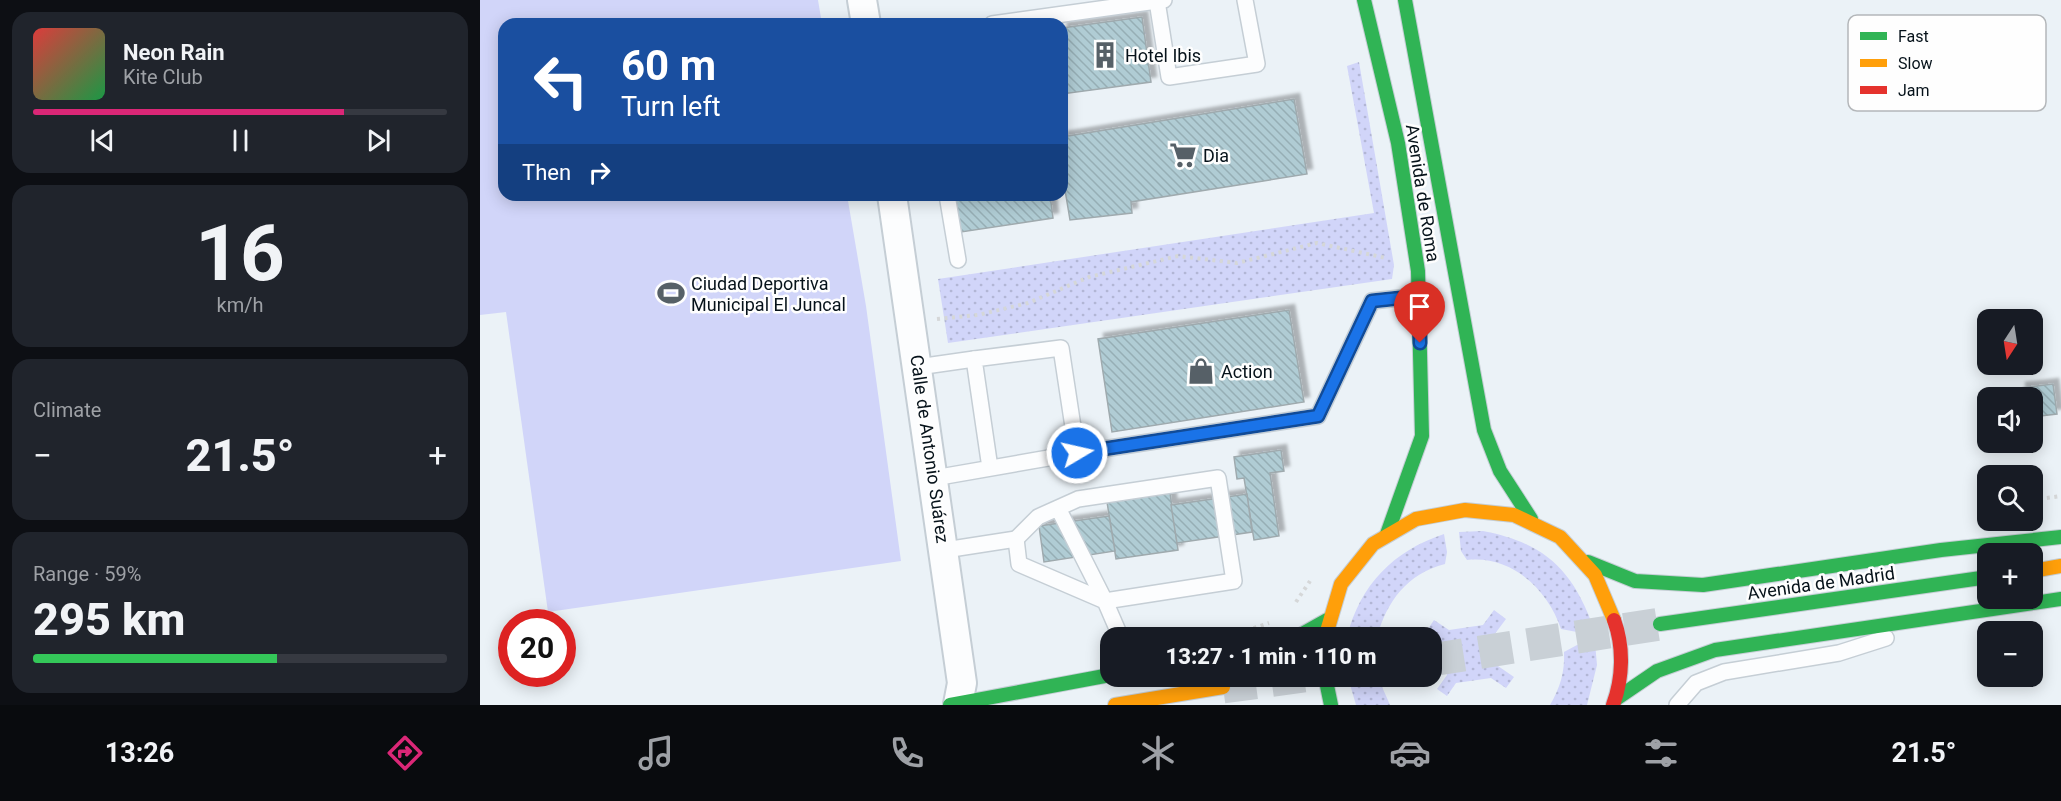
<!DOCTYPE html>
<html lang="en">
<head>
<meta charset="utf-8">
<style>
	body { margin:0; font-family:Roboto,sans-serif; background:#20242c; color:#f1f3f6; height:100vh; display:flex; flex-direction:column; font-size:22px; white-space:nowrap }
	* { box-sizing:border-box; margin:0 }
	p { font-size:20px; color:#9ea1a6 }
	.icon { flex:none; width:33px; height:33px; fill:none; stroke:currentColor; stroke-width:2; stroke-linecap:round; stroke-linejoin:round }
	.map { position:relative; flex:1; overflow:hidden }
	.details { display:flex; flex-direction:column; gap:12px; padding:12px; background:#0d0f14; width:480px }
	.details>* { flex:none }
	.banner { position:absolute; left:18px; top:18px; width:570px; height:183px; border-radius:18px; box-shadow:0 3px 15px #0003; background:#1a4fa0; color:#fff; overflow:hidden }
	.needle { width:39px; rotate:192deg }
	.tools { position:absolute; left:1497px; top:309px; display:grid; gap:12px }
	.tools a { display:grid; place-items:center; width:66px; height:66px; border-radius:12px; background:#171b24; box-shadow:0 3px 15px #0003; font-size:30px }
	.speed { position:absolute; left:18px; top:609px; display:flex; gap:12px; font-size:30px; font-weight:700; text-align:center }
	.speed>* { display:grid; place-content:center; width:78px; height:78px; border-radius:50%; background:#171b24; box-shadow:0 3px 15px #0003; line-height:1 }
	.speed .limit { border:9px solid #d22; background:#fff; color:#111 }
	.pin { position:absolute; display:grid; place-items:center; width:51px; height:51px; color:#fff; margin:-62px -26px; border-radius:50% 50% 50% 0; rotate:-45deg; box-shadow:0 0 6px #0007 }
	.pin .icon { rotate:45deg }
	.me { position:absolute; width:66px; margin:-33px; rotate:81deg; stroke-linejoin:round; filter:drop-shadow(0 0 4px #0008) }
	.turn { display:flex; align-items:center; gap:21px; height:126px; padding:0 24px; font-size:27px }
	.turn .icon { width:78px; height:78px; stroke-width:2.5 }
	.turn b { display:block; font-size:42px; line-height:51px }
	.then { display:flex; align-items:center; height:57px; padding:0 24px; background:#0003; gap:12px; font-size:22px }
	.big { font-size:45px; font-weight:800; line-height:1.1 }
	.details .tile { flex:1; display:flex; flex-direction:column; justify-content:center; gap:9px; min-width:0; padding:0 21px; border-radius:18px; background:#20242c }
	.details .dial { align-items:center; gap:0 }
	.dial b { font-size:78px; line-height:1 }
	.song { display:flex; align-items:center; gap:18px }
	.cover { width:72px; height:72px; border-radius:9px; background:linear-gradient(135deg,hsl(0 70% 55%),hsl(140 70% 35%)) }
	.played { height:6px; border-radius:3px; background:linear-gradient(90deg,#db2777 75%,#363941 75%) }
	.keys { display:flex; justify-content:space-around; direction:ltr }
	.heat { display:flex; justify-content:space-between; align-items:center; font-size:33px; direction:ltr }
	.charge { height:9px; border-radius:4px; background:linear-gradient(90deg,#34c759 59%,#363941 0) }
	.trip { position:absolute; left:620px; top:627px; width:342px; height:60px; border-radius:18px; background:#171b24; box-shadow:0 3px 15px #0003; font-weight:800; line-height:60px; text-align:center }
	.menu { display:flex; height:96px; justify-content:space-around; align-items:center; background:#090b0e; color:#9ea1a6 }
	.menu .icon { width:42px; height:42px }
	.menu .current { color:#db2777 }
	.menu b { font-size:27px; color:#f1f3f6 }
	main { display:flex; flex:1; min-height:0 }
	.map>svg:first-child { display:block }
	.green { fill:url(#green-dots) }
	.pitch { fill:#d1d5f9 }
	.building { fill:url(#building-back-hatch); stroke:#9faaae; stroke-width:1.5; filter:url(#shadow) }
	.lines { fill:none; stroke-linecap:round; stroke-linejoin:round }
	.primary-tunnel { stroke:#c9d0d6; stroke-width:33; stroke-dasharray:33 16; stroke-linecap:butt }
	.lane-casing { stroke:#c5ced5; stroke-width:18 }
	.street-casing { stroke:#c5ced5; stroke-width:32 }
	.fast-casing { stroke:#c5ced5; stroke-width:16 }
	.slow-casing { stroke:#c5ced5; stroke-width:16 }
	.jam-casing { stroke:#c5ced5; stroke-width:16 }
	.path { stroke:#d5d7d8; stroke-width:4; stroke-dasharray:3 4.5; stroke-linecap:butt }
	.lane { stroke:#fcfdfe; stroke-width:15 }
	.street { stroke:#fcfdfe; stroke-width:28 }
	.fast { stroke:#30b455; stroke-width:14 }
	.slow { stroke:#ff9f0a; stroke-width:14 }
	.jam { stroke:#e5322d; stroke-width:14 }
	.route-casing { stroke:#114b97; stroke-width:15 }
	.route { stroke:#1a73e8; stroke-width:10 }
	.labels { text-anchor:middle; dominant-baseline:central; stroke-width:5; stroke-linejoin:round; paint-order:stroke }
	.poi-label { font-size:18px; fill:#06121a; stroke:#fefefe; text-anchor:start }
	.street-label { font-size:18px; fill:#06121a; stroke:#fefefe }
	.key { fill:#fefefe; stroke:#b4b7ba; stroke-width:1.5 }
	.key-label { font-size:16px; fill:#06121a }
</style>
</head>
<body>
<main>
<section class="details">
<div class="tile">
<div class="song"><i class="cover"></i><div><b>Neon Rain</b><p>Kite Club</p></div></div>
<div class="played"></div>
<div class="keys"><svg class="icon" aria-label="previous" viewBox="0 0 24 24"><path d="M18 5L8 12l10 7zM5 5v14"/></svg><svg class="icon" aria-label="pause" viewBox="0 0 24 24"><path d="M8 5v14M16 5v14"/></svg><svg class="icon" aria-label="next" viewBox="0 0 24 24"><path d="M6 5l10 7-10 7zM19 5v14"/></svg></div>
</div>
<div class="tile dial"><b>16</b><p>km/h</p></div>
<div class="tile"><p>Climate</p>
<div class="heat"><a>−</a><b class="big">21.5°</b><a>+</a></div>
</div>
<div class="tile"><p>Range · 59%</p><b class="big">295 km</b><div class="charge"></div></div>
</section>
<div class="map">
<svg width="1581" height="705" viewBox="0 0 1581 705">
	<defs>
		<pattern id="green-dots" width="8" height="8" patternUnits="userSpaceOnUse" patternTransform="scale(1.5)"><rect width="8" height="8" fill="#d1d5f9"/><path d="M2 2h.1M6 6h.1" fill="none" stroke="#b2b6d5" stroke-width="1.8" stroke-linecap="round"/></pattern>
		<pattern id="building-back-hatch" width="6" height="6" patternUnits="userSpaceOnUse" patternTransform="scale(1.5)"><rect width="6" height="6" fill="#b0ccd4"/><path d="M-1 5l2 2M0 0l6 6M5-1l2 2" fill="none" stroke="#96aeb5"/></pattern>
		<filter id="shadow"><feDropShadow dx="5.5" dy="-5.5" stdDeviation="1.5" flood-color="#0004"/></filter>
	</defs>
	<rect width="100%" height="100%" fill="#ebf2f7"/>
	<g class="green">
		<polygon points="879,62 914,265 912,279 468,343 458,279 894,213 867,66"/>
		<path d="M1003,531c62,12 90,39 111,98l-17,3 -16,-3c-13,-40 -50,-74 -94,-69l-6,-9 -2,-19z"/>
		<path d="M964,534l3,18 -2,12c-38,10 -58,37 -68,73h-30c13,-52 46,-86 97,-103z"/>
		<polygon points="1014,610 1026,619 1014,635 1018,666 1034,677 1026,688 1011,678 976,683 967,696 957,689 967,675 962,642 946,632 954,620 969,630 1003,625"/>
		<path d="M1115,643l2,22 -10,40h-37c10,-17 15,-33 14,-53l13,-7z"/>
		<polygon points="884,677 899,680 910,705 876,705 869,681"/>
	</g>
	<polygon class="pitch" points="0,0 338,0 342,24 24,24 24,195 367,195 386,306 421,561 68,612 26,312 0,315"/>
	<g class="building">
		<polygon points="662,17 671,82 582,94 582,28"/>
		<polygon points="814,99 827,174 651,202 652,213 590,220 582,172 582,137"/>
		<polygon points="506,195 570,195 573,218 481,232 476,200"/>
		<polygon points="809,310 824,402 632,432 618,339"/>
		<polygon points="1573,384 1577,414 1552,417 1552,398 1541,398 1540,388"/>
		<polygon points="801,450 804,471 790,473 799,536 774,540 764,478 757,479 754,457"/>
		<polygon points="690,493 698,550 636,559 627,502"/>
		<polygon points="767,494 772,532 697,543 691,505"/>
		<polygon points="629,516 635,551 564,562 559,526"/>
	</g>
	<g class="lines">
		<g class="primary-tunnel">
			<polyline points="951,660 1180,624"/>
			<polyline points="743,687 824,676"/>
		</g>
		<defs>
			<g id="lane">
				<polyline points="677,1 689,77 777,64 765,0"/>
				<polyline points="512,24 684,0"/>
				<polyline points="467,195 478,260"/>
				<polyline points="438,367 494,359"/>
				<polyline points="597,453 838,416 892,301 938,296"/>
				<polyline points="454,478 597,453 581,348 494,359 510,468"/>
				<polyline points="536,539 558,517 598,499 738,478 754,581 625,601 578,508"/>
				<polyline points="465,550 536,539 539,564 625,601 641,638"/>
				<polyline points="1197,705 1216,683 1244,672 1359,653 1406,638"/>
			</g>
			<g id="street">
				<polyline points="382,0 386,24"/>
				<polyline points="412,195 482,683 478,704"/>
			</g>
			<g id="fast">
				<polyline points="884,0 918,143 938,271 942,436 907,534"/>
				<polyline points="925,0 1004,430 1020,471 1051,519"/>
				<polyline points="1108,562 1155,581 1223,585 1461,550 1581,537"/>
				<polyline points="1180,624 1508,577"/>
				<polyline points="815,638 847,620"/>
				<polyline points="845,676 851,705"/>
				<polyline points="1136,699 1177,671 1235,650 1581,599"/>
				<polyline points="470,705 630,675"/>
			</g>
			<g id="slow">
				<polyline points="1552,571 1581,566"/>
				<polyline points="845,638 861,584 893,544 936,519 985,510 1034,515 1080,537 1115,575 1134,620"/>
				<polyline points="635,705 743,687"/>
			</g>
			<path id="jam" d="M1133,705c10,-27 11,-58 1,-85"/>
		</defs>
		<use href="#lane" class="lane-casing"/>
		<use href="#street" class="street-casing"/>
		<use href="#fast" class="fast-casing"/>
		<use href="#slow" class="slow-casing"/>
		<use href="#jam" class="jam-casing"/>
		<g class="path">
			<polyline points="457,319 498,315 548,303 609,277 698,256 757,263 837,243 906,258"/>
			<polyline points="1552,500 1581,496"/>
			<polyline points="816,602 830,581"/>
			<polyline points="756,638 756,634 789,623"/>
		</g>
		<use href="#lane" class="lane"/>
		<use href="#street" class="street"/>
		<use href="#fast" class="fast"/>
		<use href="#slow" class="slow"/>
		<use href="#jam" class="jam"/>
	</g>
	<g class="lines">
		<defs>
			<polyline id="route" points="597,453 838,416 892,301 939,296 940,343"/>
		</defs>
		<use href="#route" class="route-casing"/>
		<use href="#route" class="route"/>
	</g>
	<defs>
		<symbol id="building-bare" viewBox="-9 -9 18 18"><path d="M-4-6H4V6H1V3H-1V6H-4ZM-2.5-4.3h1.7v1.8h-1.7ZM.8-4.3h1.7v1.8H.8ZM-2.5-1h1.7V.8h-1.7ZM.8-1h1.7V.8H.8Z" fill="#566067" stroke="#fefefe" stroke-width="2.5" paint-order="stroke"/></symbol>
		<symbol id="supermarket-bare" viewBox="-9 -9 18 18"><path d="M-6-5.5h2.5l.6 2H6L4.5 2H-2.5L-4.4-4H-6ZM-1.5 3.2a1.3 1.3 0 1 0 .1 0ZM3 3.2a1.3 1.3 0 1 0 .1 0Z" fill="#566067" stroke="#fefefe" stroke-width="2.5" paint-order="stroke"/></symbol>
		<symbol id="stadium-bare" viewBox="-9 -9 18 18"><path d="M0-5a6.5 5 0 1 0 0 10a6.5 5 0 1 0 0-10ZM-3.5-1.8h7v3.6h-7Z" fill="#566067" stroke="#fefefe" stroke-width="2.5" paint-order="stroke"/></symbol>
		<symbol id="shop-bare" viewBox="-9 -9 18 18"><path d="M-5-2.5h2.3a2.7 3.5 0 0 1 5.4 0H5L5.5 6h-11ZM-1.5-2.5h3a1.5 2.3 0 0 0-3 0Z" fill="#566067" stroke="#fefefe" stroke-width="2.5" paint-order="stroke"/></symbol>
	</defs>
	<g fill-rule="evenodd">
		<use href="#building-bare" x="606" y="36" width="38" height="38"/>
		<use href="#supermarket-bare" x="684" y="136" width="38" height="38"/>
		<use href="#stadium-bare" x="172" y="274" width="38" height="38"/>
		<use href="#shop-bare" x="702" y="352" width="38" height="38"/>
	</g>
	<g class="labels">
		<g class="poi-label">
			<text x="645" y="55">Hotel Ibis</text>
			<text x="723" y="155">Dia</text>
			<text x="211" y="283">Ciudad Deportiva<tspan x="211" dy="21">Municipal El Juncal</tspan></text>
			<text x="741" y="371">Action</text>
		</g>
		<g class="street-label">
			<text transform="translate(943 193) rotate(81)">Avenida de Roma</text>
			<text transform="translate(450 449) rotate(82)">Calle de Antonio Suárez</text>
			<text transform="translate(1341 583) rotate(-8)">Avenida de Madrid</text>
		</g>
	</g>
	<rect x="1368" y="15" width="198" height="96" rx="9" class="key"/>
	<rect x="1380" y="32" width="27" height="8" fill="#30b455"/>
	<rect x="1380" y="59" width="27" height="8" fill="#ff9f0a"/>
	<rect x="1380" y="86" width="27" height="8" fill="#e5322d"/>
	<g class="key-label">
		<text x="1418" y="42">Fast</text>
		<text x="1418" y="69">Slow</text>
		<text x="1418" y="96">Jam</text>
	</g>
</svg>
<div class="tools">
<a><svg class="needle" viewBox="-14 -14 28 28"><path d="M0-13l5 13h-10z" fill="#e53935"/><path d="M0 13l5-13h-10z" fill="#9ea1a6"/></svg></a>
<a><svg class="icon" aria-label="sound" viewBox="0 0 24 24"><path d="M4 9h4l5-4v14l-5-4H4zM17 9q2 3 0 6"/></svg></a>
<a><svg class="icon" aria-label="search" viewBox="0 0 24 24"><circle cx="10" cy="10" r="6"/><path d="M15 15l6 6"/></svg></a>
<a>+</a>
<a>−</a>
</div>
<div class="speed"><div class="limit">20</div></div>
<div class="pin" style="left:940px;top:343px;background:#d93025"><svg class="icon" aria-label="arrive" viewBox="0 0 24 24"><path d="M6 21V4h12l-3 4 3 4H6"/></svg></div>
<svg class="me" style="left:597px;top:453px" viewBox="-20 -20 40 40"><circle r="17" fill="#1a73e8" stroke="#fff" stroke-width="3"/><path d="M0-11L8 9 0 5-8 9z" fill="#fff"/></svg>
<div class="trip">13:27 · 1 min · 110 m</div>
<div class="banner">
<div class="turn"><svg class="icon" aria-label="left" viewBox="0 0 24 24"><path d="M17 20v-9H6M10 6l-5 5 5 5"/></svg><div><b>60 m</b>Turn left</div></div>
<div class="then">Then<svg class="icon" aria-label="right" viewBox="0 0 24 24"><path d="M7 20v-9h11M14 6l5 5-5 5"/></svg></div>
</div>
</div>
</main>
<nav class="menu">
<b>13:26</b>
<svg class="icon current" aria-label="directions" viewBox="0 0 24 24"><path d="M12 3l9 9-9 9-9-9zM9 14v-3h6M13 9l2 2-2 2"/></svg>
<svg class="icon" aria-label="music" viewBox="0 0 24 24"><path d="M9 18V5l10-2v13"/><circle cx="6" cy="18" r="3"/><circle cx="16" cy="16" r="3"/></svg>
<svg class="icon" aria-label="phone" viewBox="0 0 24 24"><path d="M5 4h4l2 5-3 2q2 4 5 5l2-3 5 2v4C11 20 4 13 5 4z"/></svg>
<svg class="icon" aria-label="climate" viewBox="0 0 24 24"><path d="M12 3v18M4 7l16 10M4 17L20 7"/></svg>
<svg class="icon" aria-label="car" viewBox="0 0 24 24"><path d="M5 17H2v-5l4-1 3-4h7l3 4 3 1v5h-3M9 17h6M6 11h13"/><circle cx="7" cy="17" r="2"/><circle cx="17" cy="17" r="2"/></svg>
<svg class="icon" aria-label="filters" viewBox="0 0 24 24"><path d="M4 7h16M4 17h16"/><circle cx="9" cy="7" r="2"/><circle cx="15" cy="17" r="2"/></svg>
<b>21.5°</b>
</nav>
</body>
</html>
